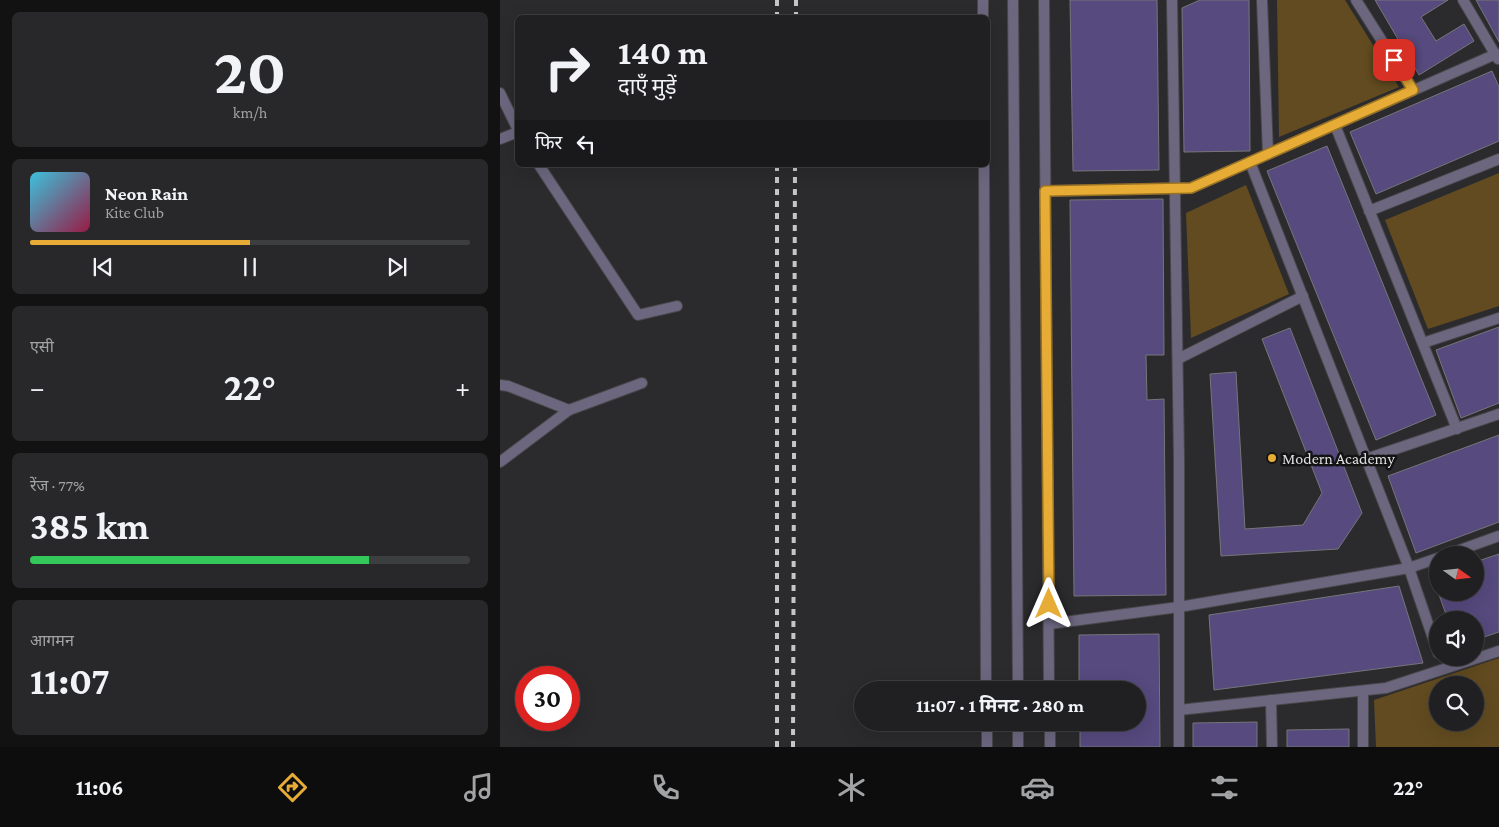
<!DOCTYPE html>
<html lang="hi">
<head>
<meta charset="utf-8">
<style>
	body { margin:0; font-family:"Crimson Pro","Noto Sans Devanagari",serif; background:#28282a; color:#f1f3f6; height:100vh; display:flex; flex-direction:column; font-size:19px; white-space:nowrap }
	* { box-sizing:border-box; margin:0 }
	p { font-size:16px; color:#a2a3a5 }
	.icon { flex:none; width:28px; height:28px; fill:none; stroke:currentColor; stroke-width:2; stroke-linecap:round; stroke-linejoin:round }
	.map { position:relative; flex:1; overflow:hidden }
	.side { display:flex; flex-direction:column; gap:12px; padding:12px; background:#121213; width:500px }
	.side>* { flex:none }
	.banner { position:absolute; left:15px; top:15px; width:475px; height:152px; border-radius:8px; box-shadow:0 5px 20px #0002,0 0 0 1px #3d3e40; background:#202022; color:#f1f3f6; overflow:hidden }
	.needle { width:32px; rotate:105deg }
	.tools { position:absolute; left:929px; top:546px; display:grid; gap:10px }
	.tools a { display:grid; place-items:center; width:55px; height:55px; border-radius:50%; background:#202022; box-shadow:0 5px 20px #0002,0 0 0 1px #3d3e40; font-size:25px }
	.speed { position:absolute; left:15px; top:666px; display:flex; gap:10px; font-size:25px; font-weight:700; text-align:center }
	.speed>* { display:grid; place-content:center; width:65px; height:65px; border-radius:50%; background:#202022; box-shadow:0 5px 20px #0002,0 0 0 1px #3d3e40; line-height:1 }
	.speed .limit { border:8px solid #d22; background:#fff; color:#111 }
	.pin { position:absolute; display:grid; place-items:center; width:42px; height:42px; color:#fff; margin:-21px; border-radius:10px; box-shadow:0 2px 8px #0006 }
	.me { position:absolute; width:55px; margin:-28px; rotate:0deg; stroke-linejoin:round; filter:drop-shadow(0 0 4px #0008) }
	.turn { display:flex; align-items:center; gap:18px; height:105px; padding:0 20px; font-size:22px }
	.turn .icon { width:65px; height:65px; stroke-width:2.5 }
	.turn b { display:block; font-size:35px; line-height:42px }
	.then { display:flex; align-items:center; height:48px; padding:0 20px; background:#0003; gap:10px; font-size:19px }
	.big { font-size:38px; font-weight:700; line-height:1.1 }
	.side .tile { flex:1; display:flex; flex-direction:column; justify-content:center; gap:8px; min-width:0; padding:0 18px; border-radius:8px; background:#28282a }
	.side .dial { align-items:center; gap:0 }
	.dial b { font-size:65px; line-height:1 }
	.song { display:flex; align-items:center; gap:15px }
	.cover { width:60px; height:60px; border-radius:8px; background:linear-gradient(135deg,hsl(190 70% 55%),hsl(340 70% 35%)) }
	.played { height:5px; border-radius:2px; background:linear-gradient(90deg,#e6ac36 50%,#3d3e40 50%) }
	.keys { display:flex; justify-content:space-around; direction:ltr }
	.heat { display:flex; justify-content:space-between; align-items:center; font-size:28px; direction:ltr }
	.charge { height:8px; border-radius:4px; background:linear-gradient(90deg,#34c759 77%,#3d3e40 0) }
	.trip { position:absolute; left:354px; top:681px; width:292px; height:50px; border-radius:25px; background:#202022; box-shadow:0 5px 20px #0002,0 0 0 1px #3d3e40; font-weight:700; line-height:50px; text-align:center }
	.tabs { display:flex; height:80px; justify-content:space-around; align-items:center; background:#0d0d0e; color:#a2a3a5 }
	.tabs .icon { width:35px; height:35px }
	.tabs .on { color:#e6ac36 }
	.tabs b { font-size:22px; color:#f1f3f6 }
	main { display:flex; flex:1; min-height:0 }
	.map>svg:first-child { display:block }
	.green { fill:#624b20; fill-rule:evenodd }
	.building { fill:#564a7e; stroke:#77767a }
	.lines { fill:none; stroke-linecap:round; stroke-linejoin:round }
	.street-casing { stroke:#48474a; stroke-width:12 }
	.street { stroke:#6c677f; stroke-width:10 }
	.rail { stroke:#c6c6c8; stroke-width:4; stroke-dasharray:6 6; stroke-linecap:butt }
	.route-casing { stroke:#967023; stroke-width:12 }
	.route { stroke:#e6ac36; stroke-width:9 }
	.poi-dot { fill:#e6ac36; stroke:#131314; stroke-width:2 }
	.labels { text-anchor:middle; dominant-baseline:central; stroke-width:5; stroke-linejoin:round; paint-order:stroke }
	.poi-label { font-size:16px; fill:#dfdfe1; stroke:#131314; text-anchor:start }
</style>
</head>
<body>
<main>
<section class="side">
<div class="tile dial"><b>20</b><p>km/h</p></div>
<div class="tile">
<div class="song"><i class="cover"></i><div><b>Neon Rain</b><p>Kite Club</p></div></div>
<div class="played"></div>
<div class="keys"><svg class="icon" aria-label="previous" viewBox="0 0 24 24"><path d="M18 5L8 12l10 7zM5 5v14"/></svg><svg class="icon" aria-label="pause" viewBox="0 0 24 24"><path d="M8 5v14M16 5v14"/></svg><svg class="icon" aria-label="next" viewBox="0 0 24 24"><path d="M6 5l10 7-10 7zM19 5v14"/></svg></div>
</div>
<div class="tile"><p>एसी</p>
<div class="heat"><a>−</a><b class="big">22°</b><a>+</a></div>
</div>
<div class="tile"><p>रेंज · 77%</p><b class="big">385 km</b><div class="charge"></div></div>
<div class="tile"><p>आगमन</p><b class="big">11:07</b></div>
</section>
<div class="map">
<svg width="999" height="747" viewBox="0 0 999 747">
	<rect width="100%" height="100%" fill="#2b2a2d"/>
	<g class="green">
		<polygon points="777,0 845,0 899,87 779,137"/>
		<polygon points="999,173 999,306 928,329 885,220"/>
		<polygon points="746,185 789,294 691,338 686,213"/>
		<path d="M999,658v89h-123l-2,-47zM938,685h37v37h-37z"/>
	</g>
	<g class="building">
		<polygon points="570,0 657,0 659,170 573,171"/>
		<polygon points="700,0 749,0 750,151 684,152 682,8"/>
		<polygon points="875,0 948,0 921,17 936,41 964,24 974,41 919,75"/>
		<polygon points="976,0 999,0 999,42"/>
		<polygon points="992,71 999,87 999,141 876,194 850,132"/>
		<polygon points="827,146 936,415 876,440 767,171"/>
		<polygon points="663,199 664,355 646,355 647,400 664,399 666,595 574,596 570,200"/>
		<polygon points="999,327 999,403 961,418 936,350"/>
		<polygon points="790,328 862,513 838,549 721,556 710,374 736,372 745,529 803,525 822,493 762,339"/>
		<polygon points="999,435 999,522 916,553 888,476"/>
		<polygon points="999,554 999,632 975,640 975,620 948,620 938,592 975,592 975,562"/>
		<polygon points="938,576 938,591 933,577"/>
		<polygon points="899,586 923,663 714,690 709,615"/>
		<polygon points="659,634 660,747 580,747 580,722 638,722 638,690 579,690 579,635"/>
		<polygon points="757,722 757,747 693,747 693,723"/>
		<polygon points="849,729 849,747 787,747 787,730"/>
	</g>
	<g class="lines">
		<defs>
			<g id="street">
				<polyline points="483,0 483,18"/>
				<polyline points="513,0 518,690"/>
				<polyline points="544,0 549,690"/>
				<polyline points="672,0 679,459 679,747"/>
				<polyline points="762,0 768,154"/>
				<polyline points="856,0 913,90"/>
				<polyline points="963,0 998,59"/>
				<polyline points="0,93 18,130"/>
				<polyline points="835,125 957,429"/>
				<polyline points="0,139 18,132"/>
				<polyline points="750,162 909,568 938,653"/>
				<polyline points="39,165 138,315 177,306"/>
				<polyline points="484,165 486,690"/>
				<polyline points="545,191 691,188 996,54"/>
				<polyline points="869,211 999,159"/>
				<polyline points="923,343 999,318"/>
				<polyline points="678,359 803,296"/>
				<polyline points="0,385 8,386 69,410"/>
				<polyline points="866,459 999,414"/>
				<polyline points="0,462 69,410 142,383"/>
				<polyline points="946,555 999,536"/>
				<polyline points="549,624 679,607 909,568 938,558"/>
				<polyline points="863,691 863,747"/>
				<polyline points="771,700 772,747"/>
				<polyline points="679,710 886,688 999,651"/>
				<polyline points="487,722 487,747"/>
				<polyline points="518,722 518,747"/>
				<polyline points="550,722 550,747"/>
			</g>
		</defs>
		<use href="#street" class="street-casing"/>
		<use href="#street" class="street"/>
		<g class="rail">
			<polyline points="277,18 277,0"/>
			<polyline points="296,18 296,0"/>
			<polyline points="277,747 277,165"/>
			<polyline points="293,747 295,165"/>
		</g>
	</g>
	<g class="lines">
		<defs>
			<polyline id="route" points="549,604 545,191 691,188 913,90 894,60"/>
		</defs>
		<use href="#route" class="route-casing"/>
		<use href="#route" class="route"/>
	</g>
	<circle class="poi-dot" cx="772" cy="458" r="5"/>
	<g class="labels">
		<g class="poi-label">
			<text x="782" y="458">Modern Academy</text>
		</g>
	</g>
</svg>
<div class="tools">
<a><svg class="needle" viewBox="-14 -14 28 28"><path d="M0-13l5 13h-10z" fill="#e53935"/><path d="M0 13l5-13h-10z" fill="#a2a3a5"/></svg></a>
<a><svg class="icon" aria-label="sound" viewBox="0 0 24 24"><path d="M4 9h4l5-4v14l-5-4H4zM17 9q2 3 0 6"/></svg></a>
<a><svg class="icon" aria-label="search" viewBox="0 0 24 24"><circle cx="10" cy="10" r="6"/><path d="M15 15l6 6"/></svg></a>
</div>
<div class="speed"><div class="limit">30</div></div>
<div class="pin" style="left:894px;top:60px;background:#d93025"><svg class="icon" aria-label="arrive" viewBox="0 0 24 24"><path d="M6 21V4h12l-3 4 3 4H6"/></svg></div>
<svg class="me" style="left:549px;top:604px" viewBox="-20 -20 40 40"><path d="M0-17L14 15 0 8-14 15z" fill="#e6ac36" stroke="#fff" stroke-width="4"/></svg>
<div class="trip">11:07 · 1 मिनट · 280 m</div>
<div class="banner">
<div class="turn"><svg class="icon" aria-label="right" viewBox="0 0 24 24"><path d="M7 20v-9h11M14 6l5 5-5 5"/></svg><div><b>140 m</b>दाएँ मुड़ें</div></div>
<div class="then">फिर<svg class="icon" aria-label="left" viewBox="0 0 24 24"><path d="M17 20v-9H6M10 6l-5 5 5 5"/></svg></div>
</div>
</div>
</main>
<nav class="tabs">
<b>11:06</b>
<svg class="icon on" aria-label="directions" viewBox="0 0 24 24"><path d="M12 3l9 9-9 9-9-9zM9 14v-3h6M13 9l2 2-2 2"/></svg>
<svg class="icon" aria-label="music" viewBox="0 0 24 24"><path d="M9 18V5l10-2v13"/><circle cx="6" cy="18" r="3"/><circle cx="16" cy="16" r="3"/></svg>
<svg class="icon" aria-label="phone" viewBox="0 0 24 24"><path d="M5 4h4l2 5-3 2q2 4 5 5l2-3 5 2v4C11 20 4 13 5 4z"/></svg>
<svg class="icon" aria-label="climate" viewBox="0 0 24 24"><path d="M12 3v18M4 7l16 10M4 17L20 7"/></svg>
<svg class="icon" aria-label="car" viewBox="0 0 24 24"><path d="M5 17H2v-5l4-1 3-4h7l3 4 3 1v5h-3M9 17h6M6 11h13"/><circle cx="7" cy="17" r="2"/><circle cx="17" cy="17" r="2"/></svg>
<svg class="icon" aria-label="filters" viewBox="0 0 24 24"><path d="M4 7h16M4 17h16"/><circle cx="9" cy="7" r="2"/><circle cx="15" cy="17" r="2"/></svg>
<b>22°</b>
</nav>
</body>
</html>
